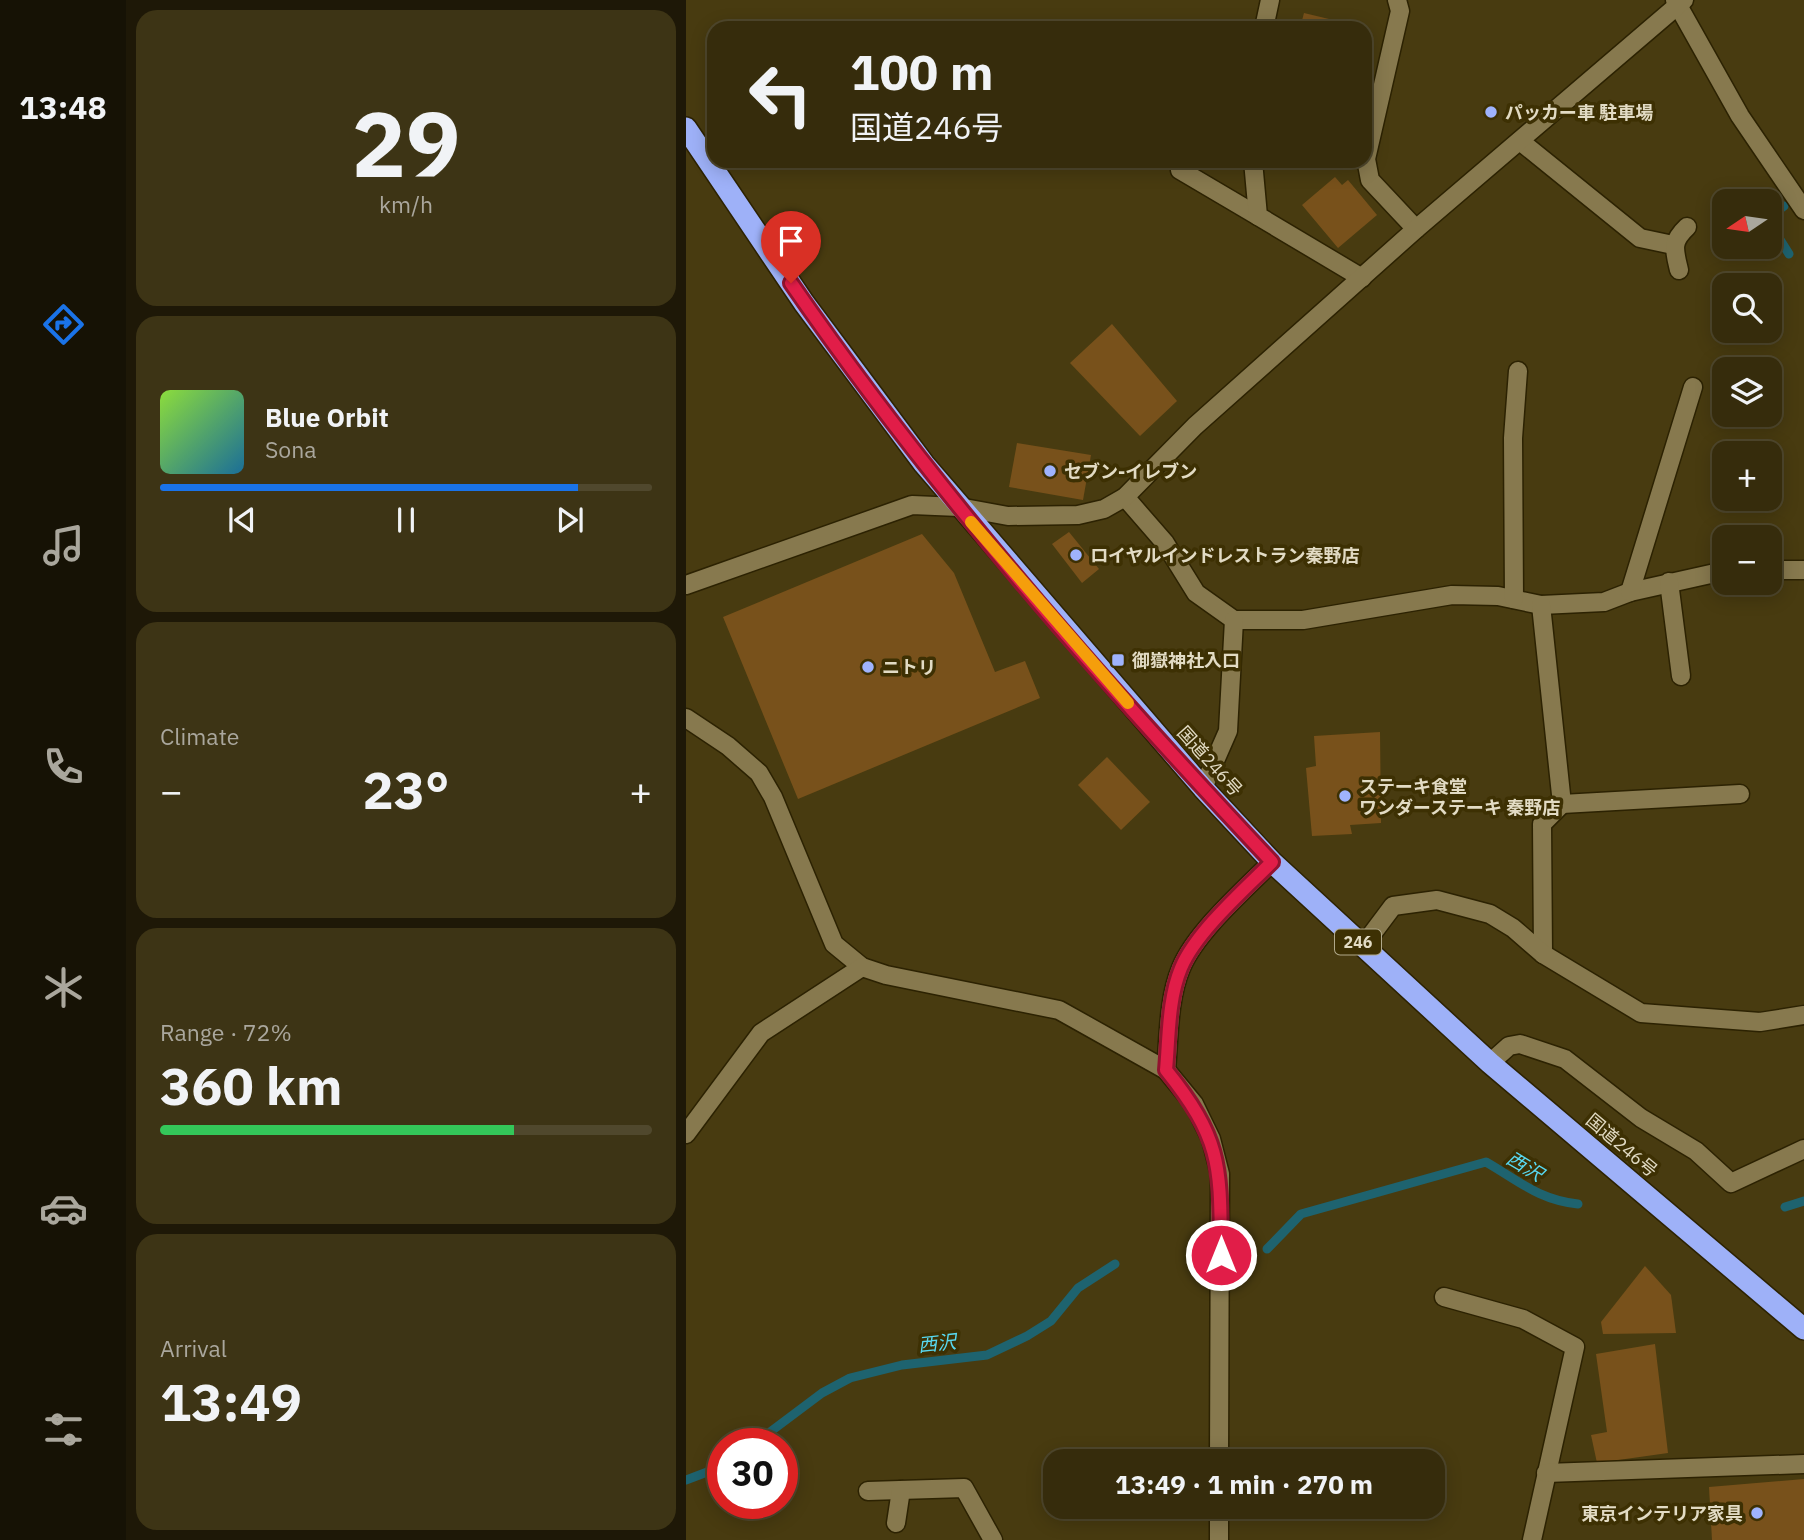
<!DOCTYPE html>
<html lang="en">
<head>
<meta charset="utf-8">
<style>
	body { margin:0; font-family:"IBM Plex Sans","Noto Sans JP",sans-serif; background:#3d3415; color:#f1f3f6; height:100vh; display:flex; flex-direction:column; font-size:26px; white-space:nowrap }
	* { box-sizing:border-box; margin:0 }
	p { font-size:23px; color:#aaa79d }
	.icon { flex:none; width:38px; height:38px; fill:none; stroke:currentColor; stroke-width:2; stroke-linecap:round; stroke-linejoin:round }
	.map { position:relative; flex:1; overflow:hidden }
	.sheet { display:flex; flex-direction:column; gap:10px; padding:10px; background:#1e1807; width:560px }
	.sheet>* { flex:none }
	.top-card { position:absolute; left:21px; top:21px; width:665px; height:147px; border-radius:21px; box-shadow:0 4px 18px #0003,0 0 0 2px #50482d; background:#362c0c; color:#f1f3f6; overflow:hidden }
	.needle { width:46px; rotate:257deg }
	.tools { position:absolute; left:1026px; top:189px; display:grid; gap:14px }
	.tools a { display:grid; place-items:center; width:70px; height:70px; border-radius:14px; background:#362c0c; box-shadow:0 4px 18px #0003,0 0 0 2px #50482d; font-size:35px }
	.speed { position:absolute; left:21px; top:1428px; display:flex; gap:14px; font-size:35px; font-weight:700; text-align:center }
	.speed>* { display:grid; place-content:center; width:91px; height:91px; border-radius:50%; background:#362c0c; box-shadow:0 4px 18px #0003,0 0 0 2px #50482d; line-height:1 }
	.speed .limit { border:10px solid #d22; background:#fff; color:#111 }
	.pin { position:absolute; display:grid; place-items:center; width:60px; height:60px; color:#fff; margin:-72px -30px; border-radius:50% 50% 50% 0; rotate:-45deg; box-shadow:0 0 7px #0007 }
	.pin .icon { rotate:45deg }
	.me { position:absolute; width:77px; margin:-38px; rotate:0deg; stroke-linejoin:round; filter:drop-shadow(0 0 5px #0008) }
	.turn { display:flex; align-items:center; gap:24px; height:147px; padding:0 28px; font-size:32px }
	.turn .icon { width:91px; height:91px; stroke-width:2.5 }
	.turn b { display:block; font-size:49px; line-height:60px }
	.big { font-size:52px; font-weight:700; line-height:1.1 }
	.sheet .card { flex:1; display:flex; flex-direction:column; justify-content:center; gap:10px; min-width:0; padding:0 24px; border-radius:21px; background:#3d3415 }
	.sheet .dial { align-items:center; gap:0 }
	.dial b { font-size:91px; line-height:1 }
	.song { display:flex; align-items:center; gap:21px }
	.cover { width:84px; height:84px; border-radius:10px; background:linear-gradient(135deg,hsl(90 70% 55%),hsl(200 70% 35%)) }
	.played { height:7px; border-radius:4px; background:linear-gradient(90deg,#1a73e8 85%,#50482d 85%) }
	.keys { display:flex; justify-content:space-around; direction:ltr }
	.heat { display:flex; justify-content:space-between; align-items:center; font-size:38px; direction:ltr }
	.charge { height:10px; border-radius:5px; background:linear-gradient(90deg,#34c759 72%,#50482d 0) }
	.trip { position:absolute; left:357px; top:1449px; width:402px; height:70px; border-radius:21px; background:#362c0c; box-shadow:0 4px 18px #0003,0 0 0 2px #50482d; font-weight:700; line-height:70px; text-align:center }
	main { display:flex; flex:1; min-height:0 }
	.menu { display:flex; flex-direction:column; width:126px; justify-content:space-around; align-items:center; background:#161205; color:#aaa79d }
	.menu .icon { width:49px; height:49px }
	.menu .current { color:#1a73e8 }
	.menu b { font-size:32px; color:#f1f3f6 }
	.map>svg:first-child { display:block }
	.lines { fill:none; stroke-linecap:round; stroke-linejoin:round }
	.stream { stroke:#1e636f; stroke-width:9 }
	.building { fill:#78511b }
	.minor-casing { stroke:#2c2202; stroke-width:21 }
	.highway-casing { stroke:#2c2202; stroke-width:24 }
	.minor { stroke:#87794e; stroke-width:18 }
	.highway { stroke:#9eb1f8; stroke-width:21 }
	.route-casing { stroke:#92132f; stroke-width:18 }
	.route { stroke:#e11d48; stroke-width:12 }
	.slow { stroke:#f59e0b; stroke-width:12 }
	.poi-dot { fill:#9fb3fd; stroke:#3d3003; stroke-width:2.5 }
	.labels { text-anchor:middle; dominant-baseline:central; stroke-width:7; stroke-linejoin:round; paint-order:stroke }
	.shield { fill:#3d3003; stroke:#b0a88a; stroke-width:2 }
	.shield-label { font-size:16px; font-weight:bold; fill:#e2dbc4 }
	.poi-label { font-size:18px; font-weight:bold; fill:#e2dbc4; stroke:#3d3003; text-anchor:start }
	.street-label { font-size:18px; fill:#e2dbc4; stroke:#3d3003 }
	.water-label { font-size:19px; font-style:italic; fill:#58d8f0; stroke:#3d3003 }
</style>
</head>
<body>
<main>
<nav class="menu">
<b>13:48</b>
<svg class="icon current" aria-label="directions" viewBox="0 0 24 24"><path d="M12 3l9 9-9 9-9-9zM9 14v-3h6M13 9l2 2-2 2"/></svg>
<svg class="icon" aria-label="music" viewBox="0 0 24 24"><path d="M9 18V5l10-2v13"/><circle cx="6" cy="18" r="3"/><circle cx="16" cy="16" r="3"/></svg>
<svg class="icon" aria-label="phone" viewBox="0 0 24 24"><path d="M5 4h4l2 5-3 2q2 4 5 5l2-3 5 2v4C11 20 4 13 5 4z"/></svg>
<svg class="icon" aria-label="climate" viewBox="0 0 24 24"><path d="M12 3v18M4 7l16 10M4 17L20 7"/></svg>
<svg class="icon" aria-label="car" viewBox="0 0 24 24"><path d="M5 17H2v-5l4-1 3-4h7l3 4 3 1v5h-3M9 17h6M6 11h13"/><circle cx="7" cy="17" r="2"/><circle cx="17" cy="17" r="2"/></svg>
<svg class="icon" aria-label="filters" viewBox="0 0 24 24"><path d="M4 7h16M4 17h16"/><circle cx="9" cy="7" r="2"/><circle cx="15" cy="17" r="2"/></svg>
</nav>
<section class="sheet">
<div class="card dial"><b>29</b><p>km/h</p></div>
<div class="card">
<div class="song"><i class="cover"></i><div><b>Blue Orbit</b><p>Sona</p></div></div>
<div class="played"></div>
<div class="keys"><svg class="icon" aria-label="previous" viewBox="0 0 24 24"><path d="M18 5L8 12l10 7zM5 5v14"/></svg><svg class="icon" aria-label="pause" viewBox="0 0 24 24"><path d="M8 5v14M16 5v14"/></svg><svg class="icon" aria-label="next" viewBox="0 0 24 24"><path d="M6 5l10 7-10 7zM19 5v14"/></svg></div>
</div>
<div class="card"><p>Climate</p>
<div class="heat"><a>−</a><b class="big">23°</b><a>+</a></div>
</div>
<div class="card"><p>Range · 72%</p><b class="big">360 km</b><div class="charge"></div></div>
<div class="card"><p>Arrival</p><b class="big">13:49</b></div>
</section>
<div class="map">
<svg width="1118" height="1540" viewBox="0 0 1118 1540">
	<rect width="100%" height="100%" fill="#483b10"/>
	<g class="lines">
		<g class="stream">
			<polyline points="1083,217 1098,206"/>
			<polyline points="1083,222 1103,254"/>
			<polyline points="1099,1207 1118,1201"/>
			<path d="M581,1249l34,-35 185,-52c33,19 53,38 92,42"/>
			<polyline points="68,1444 136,1393 164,1378 216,1365 301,1355 341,1336 365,1321 392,1288 429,1264"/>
			<polyline points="0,1480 37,1466"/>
		</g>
	</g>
	<g class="building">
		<polygon points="618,13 643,19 641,28 614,28"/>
		<polygon points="649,177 656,185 662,180 691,215 652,248 616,205"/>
		<polygon points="426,324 491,401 454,436 384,363"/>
		<polygon points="331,443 405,455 397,500 323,487"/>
		<polygon points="383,532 413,569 396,583 366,544"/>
		<polygon points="236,534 268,573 309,672 339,661 354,698 112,799 37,617"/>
		<polygon points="694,732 695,823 664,825 666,834 626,836 620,768 630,766 628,736"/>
		<polygon points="421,757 464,802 435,830 392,785"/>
		<polygon points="959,1266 985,1295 990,1333 917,1334 915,1322"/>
		<polygon points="969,1344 982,1453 911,1463 905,1435 921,1432 910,1354"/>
		<polygon points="1118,1479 1118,1540 1026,1540 1023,1487"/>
	</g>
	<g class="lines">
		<defs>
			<g id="minor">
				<polyline points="711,0 714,11 680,159 684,180 730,229"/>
				<polyline points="989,0 1054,116 1118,210"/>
				<polyline points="578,28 584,0"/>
				<polyline points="834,141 954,238 987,245"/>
				<polyline points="493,161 494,170 572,216"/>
				<polyline points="567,161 572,216 676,278"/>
				<path d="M993,270c-5,-21 -8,-28 8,-43"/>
				<polyline points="439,497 479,543 510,593 548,620 617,620 766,595 812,596 855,605 918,602 944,592 1038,571"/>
				<polyline points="1083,570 1118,570"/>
				<polyline points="983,582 995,676"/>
				<polyline points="0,585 226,505 273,507 322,516 392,515 418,509 439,497 509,426 730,229 998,0"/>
				<polyline points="944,592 1007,387"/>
				<polyline points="828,599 827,438 832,371"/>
				<polyline points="855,605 876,804 856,824 857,954"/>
				<polyline points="0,718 42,746 73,773 87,797 148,944 176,967 200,975 373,1010 480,1070 508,1104 525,1139 534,1174 533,1461"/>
				<polyline points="517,788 542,731 548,620"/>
				<polyline points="876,804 1054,794"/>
				<polyline points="677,946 707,906 751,900 804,914 827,928 857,954 955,1013 1074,1022 1118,1015"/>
				<polyline points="804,1063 823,1046 834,1044 879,1059 955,1118 1010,1151 1045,1183 1118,1149"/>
				<path d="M480,1070c3,-32 2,-71 15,-102 15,-36 63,-78 91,-106"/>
				<polyline points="0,1134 75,1033 176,967"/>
				<polyline points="758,1297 837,1319 889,1347 846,1540"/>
				<polyline points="860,1473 1118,1464"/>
				<polyline points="182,1491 278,1488 307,1540"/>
				<polyline points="210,1523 215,1490"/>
				<polyline points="533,1540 533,1507"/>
			</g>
			<polyline id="highway" points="0,128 118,303 238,464 517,788 586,862 804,1063 1118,1329"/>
		</defs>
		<use href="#minor" class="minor-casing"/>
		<use href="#highway" class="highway-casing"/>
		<use href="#minor" class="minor"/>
		<use href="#highway" class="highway"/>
	</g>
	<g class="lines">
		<defs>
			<path id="route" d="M105,283c142,206 309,396 481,579 -28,28 -76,70 -91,106 -13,31 -12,70 -15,102 57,71 54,97 55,185"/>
		</defs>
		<use href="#route" class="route-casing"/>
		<use href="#route" class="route"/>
		<polyline class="slow" points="285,522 442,703"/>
	</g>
	<g class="poi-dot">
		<circle cx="805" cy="112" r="7"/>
		<circle cx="364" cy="471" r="7"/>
		<circle cx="390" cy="555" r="7"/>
		<rect x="425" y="653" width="14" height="14" rx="3.5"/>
		<circle cx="182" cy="667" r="7"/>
		<circle cx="659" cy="796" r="7"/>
		<circle cx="1071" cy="1513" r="7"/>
	</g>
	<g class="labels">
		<rect class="shield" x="649" y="929.5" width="46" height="25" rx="5"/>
		<g class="shield-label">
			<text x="672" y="942">246</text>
		</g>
		<g class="poi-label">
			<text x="819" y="112">パッカー車 駐車場</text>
			<text x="378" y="471">セブン-イレブン</text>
			<text x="404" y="555">ロイヤルインドレストラン秦野店</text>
			<text x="446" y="660">御嶽神社入口</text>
			<text x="196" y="667">ニトリ</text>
			<text x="673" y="786">ステーキ食堂<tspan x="673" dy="21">ワンダーステーキ 秦野店</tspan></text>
			<text x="1057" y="1513" text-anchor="end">東京インテリア家具</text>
		</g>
		<g class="street-label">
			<text transform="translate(524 761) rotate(48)">国道246号</text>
			<text transform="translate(936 1145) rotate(40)">国道246号</text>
		</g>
		<g class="water-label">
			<text transform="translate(839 1166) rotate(31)">西沢</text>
			<text transform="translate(251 1343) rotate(-6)">西沢</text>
		</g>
	</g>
</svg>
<div class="tools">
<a><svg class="needle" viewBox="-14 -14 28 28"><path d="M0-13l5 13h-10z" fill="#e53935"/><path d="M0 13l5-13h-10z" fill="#aaa79d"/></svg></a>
<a><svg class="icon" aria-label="search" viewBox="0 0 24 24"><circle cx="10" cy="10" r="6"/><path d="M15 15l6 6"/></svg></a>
<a><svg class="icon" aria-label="layers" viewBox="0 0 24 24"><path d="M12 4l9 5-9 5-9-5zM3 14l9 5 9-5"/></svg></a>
<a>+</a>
<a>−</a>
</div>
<div class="speed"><div class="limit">30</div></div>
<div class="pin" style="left:105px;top:283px;background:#d93025"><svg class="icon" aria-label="arrive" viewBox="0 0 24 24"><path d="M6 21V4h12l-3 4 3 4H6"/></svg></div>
<svg class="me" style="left:535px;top:1255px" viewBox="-20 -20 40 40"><circle r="17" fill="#e11d48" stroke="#fff" stroke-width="3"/><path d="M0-11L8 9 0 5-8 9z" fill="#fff"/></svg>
<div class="trip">13:49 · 1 min · 270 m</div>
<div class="top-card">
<div class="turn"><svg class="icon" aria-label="left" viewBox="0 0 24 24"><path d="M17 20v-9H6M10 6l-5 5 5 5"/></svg><div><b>100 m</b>国道246号</div></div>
</div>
</div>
</main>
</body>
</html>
